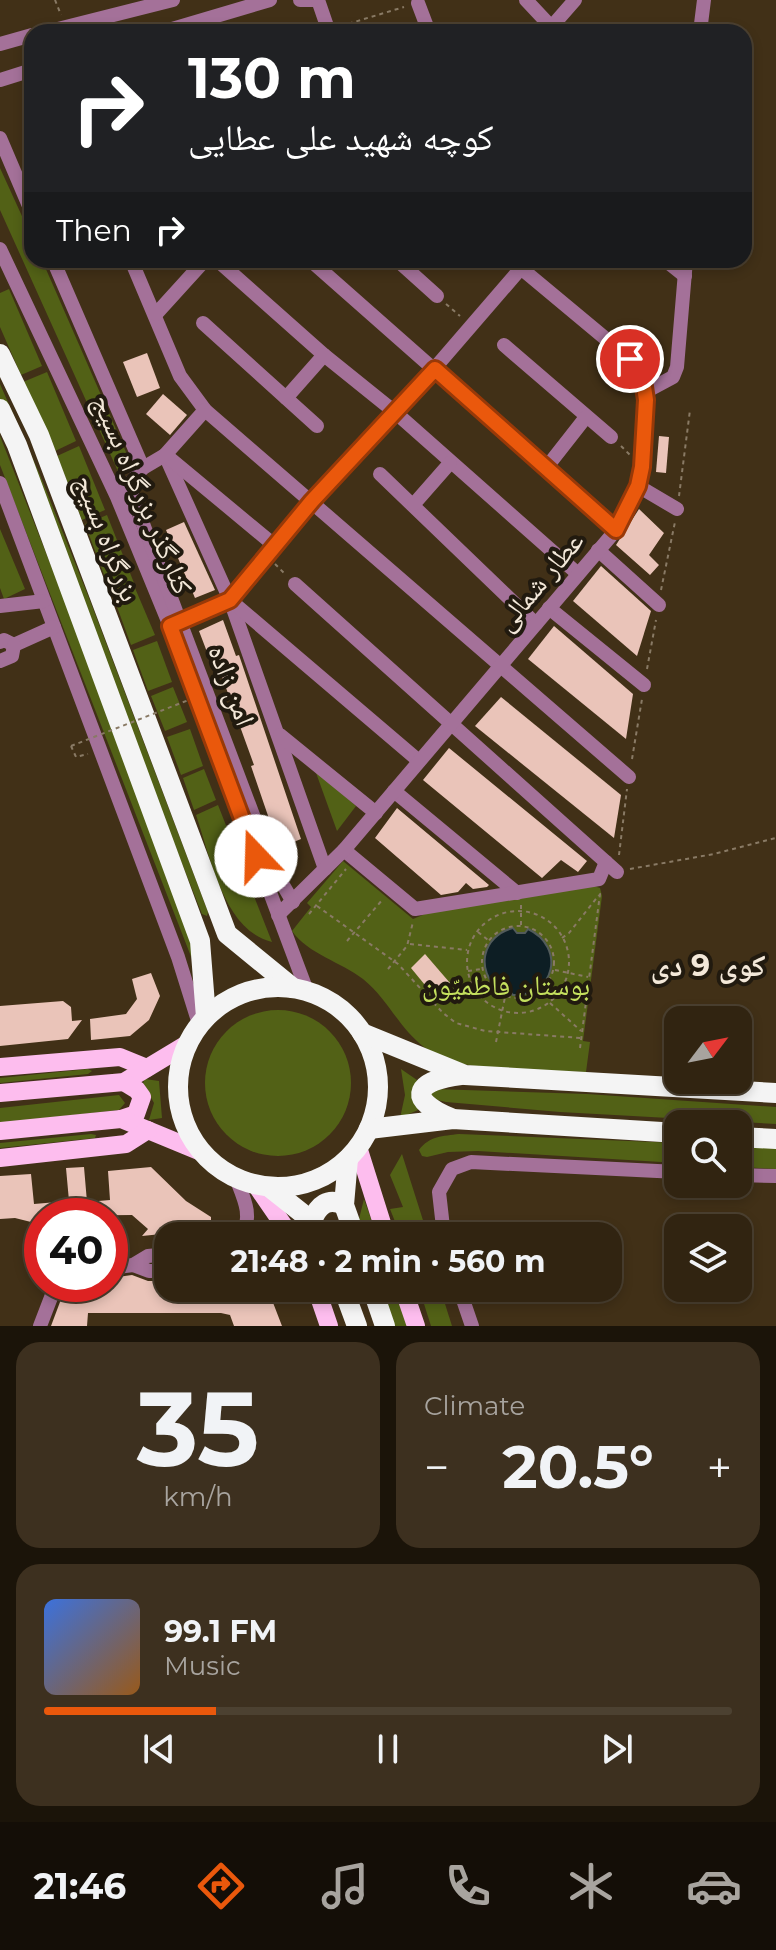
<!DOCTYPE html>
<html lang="en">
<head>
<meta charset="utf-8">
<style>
	body { margin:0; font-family:Montserrat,"Noto Naskh Arabic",sans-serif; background:#3d301f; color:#f1f3f6; height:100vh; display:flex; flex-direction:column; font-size:30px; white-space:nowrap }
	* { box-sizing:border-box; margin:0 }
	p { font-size:26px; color:#a8a49f }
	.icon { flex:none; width:44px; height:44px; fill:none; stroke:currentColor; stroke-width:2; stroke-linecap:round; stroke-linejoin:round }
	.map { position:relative; height:1326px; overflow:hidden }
	.details { display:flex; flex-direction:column; gap:16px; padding:16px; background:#1b1409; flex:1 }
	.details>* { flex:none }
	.banner { position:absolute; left:24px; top:24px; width:728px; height:244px; border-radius:24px; box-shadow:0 4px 12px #0003,0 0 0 2px #4c4131; background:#202124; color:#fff; overflow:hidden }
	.needle { width:52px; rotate:58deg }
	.buttons { position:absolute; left:664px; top:1006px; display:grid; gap:16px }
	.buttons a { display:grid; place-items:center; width:88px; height:88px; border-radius:16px; background:#312411; box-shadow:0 4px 12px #0003,0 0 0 2px #4c4131; font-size:40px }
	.speed { position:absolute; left:24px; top:1198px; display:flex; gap:16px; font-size:40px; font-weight:700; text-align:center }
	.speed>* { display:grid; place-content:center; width:104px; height:104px; border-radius:50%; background:#312411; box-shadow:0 4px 12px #0003,0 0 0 2px #4c4131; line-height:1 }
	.speed .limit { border:12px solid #d22; background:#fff; color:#111 }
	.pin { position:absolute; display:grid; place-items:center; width:68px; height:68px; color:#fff; margin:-34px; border:4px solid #fff; border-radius:50%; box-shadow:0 2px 8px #0007 }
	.me { position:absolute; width:88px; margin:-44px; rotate:339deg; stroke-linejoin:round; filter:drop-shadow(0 0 6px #0008) }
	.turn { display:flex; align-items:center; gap:28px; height:168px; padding:0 32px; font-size:36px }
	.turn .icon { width:104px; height:104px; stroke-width:2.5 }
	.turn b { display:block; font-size:56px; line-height:68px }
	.then { display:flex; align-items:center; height:76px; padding:0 32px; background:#0003; gap:16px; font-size:30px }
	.big { font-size:60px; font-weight:700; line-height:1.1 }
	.details .widget { flex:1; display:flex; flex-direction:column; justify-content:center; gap:12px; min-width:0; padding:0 28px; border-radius:24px; background:#3d301f }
	.details .dial { align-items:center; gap:0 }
	.dial b { font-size:104px; line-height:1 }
	.song { display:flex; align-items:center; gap:24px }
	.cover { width:96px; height:96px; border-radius:12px; background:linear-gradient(135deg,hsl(220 70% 55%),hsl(30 70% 35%)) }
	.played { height:8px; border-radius:4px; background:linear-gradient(90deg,#ea580c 25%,#4c4131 25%) }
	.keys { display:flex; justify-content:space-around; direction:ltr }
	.heat { display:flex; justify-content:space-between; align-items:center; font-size:44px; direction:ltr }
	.details .tiles { flex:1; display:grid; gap:16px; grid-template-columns:1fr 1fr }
	.widget:last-child { grid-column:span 2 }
	.trip { position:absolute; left:154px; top:1222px; width:468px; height:80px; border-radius:24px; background:#312411; box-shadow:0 4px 12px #0003,0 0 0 2px #4c4131; font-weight:700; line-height:80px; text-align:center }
	.tab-bar { display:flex; height:128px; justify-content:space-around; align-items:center; background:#140e07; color:#a8a49f }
	.tab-bar .icon { width:56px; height:56px }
	.tab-bar .on { color:#ea580c }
	.tab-bar b { font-size:36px; color:#f1f3f6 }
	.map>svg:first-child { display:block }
	.green { fill:#526116 }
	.water { fill:#0d1e24; stroke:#525b5a; stroke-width:2 }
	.building { fill:#eac4b9 }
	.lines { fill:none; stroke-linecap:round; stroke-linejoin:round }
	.path { stroke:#897a65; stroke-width:2; stroke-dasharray:4 4; stroke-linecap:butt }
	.minor { stroke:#a47199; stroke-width:14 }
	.major { stroke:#fdbdee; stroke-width:18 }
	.highway { stroke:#f4f4f4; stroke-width:20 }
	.path-bridge { stroke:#897a65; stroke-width:2; stroke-dasharray:4 4; stroke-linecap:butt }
	.route-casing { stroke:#983908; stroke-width:20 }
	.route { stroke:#ea580c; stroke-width:14 }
	.labels { text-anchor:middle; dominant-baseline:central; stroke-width:8; stroke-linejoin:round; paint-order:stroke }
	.street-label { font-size:28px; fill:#f3e8d9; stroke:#211a0f }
	.park-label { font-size:28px; fill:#c4e05e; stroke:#211a0f }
	.neighbourhood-label { font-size:30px; font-weight:bold; fill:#f3e8d9; stroke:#211a0f }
</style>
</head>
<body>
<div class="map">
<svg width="776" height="1326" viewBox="0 0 776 1326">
	<rect width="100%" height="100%" fill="#413017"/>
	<g class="green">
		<polygon points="0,168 32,238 32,260 42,260 129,459 127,469 121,478 0,210"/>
		<polygon points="9,289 42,366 21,375 0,327 0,293"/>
		<polygon points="47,372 76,441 53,452 23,382"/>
		<polygon points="0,384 40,475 89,598 208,912 207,916 202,914 0,403"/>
		<polygon points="0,436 188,914 197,972 0,465"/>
		<polygon points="79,446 105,510 82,520 57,456"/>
		<polygon points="107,515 134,583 110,591 85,524"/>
		<polygon points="0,529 25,589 4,599 0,588"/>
		<polygon points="135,588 155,635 131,645 113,596"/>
		<polygon points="157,641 172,682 148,691 133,650"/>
		<polygon points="173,687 187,722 165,731 151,696"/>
		<polygon points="190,729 203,766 181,775 167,737"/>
		<polygon points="204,769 216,800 194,810 183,778"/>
		<polygon points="315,770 356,806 337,831"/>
		<path d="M218,805l54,137c-48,-11 -62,-86 -76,-127z"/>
		<path d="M343,861l70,58 17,-7 164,-26 6,2 2,8 -19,145 7,1 -4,30c-45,-2 -128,3 -162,-25 -26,-20 -36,-48 -61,-68 -22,-17 -55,-25 -71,-48l19,-24 -4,-4z"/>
		<circle cx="278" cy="1083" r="73"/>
		<polygon points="88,1069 92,1071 88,1074 0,1083 0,1078"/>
		<polygon points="401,1069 417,1080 418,1110 400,1118 405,1095"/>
		<polygon points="145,1079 159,1081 162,1118 149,1120 154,1103 143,1083"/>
		<polygon points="434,1089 587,1094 776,1107 776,1124 560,1112 446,1102 433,1099 430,1093"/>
		<polygon points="119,1095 125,1103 119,1110 0,1123 0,1108"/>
		<polygon points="91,1134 96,1135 95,1138 0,1148 0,1143"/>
		<path d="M459,1134l219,9v20l-200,-12 -30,1 -21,5 -5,-1 -3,-6c10,-14 24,-14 40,-16z"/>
		<polygon points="738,1146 776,1147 776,1169 738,1167"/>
		<polygon points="402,1154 428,1236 405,1235 398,1229 390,1209 403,1207 390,1175"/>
		<polygon points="364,1199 377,1236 364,1236 359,1219"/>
		<polygon points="382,1288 396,1288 409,1326 395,1326"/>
		<polygon points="419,1288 440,1288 452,1326 431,1326"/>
	</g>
	<path class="water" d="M513,928l4,5h8l3,-4c38,18 27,68 -15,66l-6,-7 -8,2c-24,-20 -17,-54 14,-62z"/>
	<g class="building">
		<polygon points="147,353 160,388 137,397 123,362"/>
		<polygon points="163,394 187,415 170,435 146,414"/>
		<polygon points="659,436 669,437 666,473 656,472"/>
		<polygon points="639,509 664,533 649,555 659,565 650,575 616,545"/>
		<polygon points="184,522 215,590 195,598 166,530"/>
		<polygon points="601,566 651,611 637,656 573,601"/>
		<polygon points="223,620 236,656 239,655 301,839 279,848 251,766 254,765 217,663 212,665 199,631"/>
		<polygon points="554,626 633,694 626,739 528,659"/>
		<polygon points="501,697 621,795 614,838 475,726"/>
		<polygon points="449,748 587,861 578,872 561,860 542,878 423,780"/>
		<polygon points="397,808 489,885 487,887 473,889 466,883 458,892 441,895 375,838"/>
		<polygon points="425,954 450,983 434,996 411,968"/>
		<polygon points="151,973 160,996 149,1020 130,1036 91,1040 90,1019 126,1014 137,999 132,979"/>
		<polygon points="63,1001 71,1007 72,1021 82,1020 68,1039 0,1046 0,1006"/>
		<polygon points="84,1167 87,1202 110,1200 108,1171 151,1167 186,1201 211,1217 211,1229 142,1236 148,1229 132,1215 42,1216 42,1223 35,1223 15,1218 0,1219 0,1176 31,1174 34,1204 69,1201 66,1168"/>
		<polygon points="132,1275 148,1281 168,1281 168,1288 262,1288 272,1300 282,1326 234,1326 230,1315 221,1313 88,1313 87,1326 51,1326 63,1294 70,1284 110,1284 110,1278"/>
	</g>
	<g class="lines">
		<g class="path">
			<polyline points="55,0 61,15"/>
			<polyline points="341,26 404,7"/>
			<polyline points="446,304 460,316"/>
			<polyline points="621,446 630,455"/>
			<polyline points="679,496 690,410"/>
			<polyline points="275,564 285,574"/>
			<polyline points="661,590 675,522"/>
			<polyline points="647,669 656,620"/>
			<polyline points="71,746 76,757 88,754"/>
			<polyline points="632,759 642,699"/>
			<polyline points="619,855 627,789"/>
			<polyline points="630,869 714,854 776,838"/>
			<polyline points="317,906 398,964 443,1013 456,1023 485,1031 581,1038"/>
			<circle cx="518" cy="962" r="51"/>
			<polyline points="309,914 346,869"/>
			<polyline points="521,925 521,905"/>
			<circle cx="518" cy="962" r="36"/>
			<polyline points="478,932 488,940"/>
			<polyline points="562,938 569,933 599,895"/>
			<polyline points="347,941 383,899"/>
			<polyline points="410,944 467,950"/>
			<polyline points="388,969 407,946 413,922"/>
			<polyline points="555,970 588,977"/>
			<polyline points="468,971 481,969"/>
			<polyline points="550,1003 581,1031"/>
			<polyline points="496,1042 505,997"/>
			<polyline points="580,1048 600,894 598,892"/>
		</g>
		<g class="minor">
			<polyline points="300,0 317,0"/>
			<polyline points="318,0 329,32"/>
			<polyline points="526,0 556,32"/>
			<polyline points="418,3 429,32"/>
			<polyline points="46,32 173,0"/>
			<polyline points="162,32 270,0"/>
			<polyline points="547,32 575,0"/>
			<polyline points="700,32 704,0"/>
			<polyline points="0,44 32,35"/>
			<polyline points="0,80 32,70"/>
			<polyline points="0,138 32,213"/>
			<polyline points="0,249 117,497 170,626 307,991"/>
			<polyline points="53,260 143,468"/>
			<polyline points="131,260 180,376 205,410 629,777"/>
			<polyline points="217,260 324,355 396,413 578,574"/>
			<polyline points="310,260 616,530"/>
			<polyline points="397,260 437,296"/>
			<polyline points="665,260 685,276"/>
			<polyline points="156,314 205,260"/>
			<polyline points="203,323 317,426"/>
			<polyline points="504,345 611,437"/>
			<polyline points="645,392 673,377 677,367 686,260"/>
			<polyline points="286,398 324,355"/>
			<polyline points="165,455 230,600 325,869"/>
			<polyline points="168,457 274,545"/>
			<polyline points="546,468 586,417"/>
			<polyline points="380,474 536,624"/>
			<polyline points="0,483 178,957 199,1024"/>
			<polyline points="128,484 273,868 293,902"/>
			<polyline points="638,486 677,509"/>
			<polyline points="123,491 143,468 165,455 205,410"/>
			<polyline points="414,504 450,463"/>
			<polyline points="598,550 659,605"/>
			<polyline points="295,584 617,872"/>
			<polyline points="230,600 419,761"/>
			<polyline points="0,606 44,601"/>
			<polyline points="549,608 644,685"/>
			<polyline points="170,626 230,600 312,501 396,413 528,260"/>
			<polyline points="0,642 4,640 14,645 54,627"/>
			<polyline points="0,661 12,656 14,645"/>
			<polyline points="280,735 376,813"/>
			<polyline points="394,791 517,893"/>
			<polyline points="344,850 415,909 599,879 606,862"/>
			<polyline points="278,915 344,850 616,530 638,486 642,467 646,400 643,380 630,359 511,260"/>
			<polyline points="738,1175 776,1176"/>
			<path d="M236,1178c8,21 17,37 6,58"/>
			<polyline points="444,1236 439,1192 452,1169 471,1162 678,1172"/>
			<polyline points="133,1265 149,1271 168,1271"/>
			<polyline points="110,1268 133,1265 148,1256 168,1254"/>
			<polyline points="459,1288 472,1326"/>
			<polyline points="40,1326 55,1287 60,1284"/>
		</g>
		<g class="major">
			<polyline points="0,1067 120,1057 147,1068"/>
			<polyline points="0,1093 124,1082 187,1044"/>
			<polyline points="121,1119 136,1114 142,1097 137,1090 124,1082"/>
			<polyline points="0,1131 121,1119 201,1152"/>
			<polyline points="358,1147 386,1236"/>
			<polyline points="0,1158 126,1144 148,1130"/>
			<polyline points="256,1185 291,1236"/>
			<polyline points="316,1288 329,1326"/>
			<polyline points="403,1288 416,1326"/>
		</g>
		<g class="highway">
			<polyline points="0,354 39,435 227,934 293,988"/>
			<polyline points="0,409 17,445 200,941 206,1017"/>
			<circle cx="278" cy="1087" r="100"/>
			<polyline points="362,1033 465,1075 776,1093"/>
			<path d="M451,1118c-48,-20 -33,-38 10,-43"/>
			<polyline points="369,1129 453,1119 678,1133"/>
			<polyline points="738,1137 776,1139"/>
			<polyline points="348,1159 344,1205 355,1236"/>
			<polyline points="269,1187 312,1221 321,1236"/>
			<path d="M312,1221c6,-16 16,-24 32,-16"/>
			<polyline points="343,1288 357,1326"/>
			<polyline points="372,1288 385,1326"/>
		</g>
		<polyline class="path-bridge" points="71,746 204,694"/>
	</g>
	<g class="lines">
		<defs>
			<polyline id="route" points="256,856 170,626 230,600 312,501 435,369 616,530 638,486 642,467 646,400 643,380 630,359"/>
		</defs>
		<use href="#route" class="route-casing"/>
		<use href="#route" class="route"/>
	</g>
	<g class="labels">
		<g class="street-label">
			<text transform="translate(143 494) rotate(67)">کنارگذر بزرگراه بسیج</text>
			<text transform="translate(108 538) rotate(69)">بزرگراه بسیج</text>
			<text transform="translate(539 581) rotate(-50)">عطار شمالی</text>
			<text transform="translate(232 685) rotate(69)">امن زاده</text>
		</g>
		<g class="park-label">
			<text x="506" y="985">بوستان فاطمیّون</text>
		</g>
		<g class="neighbourhood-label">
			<text x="708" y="965">کوی 9 دی</text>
		</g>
	</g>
</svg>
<div class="buttons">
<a><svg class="needle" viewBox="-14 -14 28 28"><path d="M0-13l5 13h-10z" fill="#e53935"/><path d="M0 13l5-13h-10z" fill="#a8a49f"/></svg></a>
<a><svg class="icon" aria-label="search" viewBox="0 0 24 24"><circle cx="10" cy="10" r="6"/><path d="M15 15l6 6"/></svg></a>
<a><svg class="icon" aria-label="layers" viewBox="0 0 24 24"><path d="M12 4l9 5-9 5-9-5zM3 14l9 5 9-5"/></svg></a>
</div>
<div class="speed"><div class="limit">40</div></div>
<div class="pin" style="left:630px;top:359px;background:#d93025"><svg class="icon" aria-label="arrive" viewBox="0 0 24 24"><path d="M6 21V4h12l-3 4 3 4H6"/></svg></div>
<svg class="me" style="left:256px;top:856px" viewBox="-20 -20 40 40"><circle r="19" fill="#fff"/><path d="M0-13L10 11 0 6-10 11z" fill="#ea580c"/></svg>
<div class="trip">21:48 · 2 min · 560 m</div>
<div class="banner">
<div class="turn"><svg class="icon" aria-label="right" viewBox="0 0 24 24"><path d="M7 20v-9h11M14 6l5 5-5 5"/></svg><div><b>130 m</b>کوچه شهید علی عطایی</div></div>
<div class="then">Then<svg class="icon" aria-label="right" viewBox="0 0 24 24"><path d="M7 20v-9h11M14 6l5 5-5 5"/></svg></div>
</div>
</div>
<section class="details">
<div class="tiles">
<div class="widget dial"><b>35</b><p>km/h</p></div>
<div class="widget"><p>Climate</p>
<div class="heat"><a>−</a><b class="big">20.5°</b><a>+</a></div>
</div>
<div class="widget">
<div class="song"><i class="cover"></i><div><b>99.1 FM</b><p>Music</p></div></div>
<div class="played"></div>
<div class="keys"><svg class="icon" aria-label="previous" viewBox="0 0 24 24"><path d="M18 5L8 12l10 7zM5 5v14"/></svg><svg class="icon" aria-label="pause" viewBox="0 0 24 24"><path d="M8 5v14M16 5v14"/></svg><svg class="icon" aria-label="next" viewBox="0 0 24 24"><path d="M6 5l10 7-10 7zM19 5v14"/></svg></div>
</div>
</div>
</section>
<nav class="tab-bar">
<b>21:46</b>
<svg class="icon on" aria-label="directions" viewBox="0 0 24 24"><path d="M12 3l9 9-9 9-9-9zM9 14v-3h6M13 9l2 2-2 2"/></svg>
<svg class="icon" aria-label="music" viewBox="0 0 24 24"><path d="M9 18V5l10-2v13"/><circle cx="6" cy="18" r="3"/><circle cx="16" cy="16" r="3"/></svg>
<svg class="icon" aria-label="phone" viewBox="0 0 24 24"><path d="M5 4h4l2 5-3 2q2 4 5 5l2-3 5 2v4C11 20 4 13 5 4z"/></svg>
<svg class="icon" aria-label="climate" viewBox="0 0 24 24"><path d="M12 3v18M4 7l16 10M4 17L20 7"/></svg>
<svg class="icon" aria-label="car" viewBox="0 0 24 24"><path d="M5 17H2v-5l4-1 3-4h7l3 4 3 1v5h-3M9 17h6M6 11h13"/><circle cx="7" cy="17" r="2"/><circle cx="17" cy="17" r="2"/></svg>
</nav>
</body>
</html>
